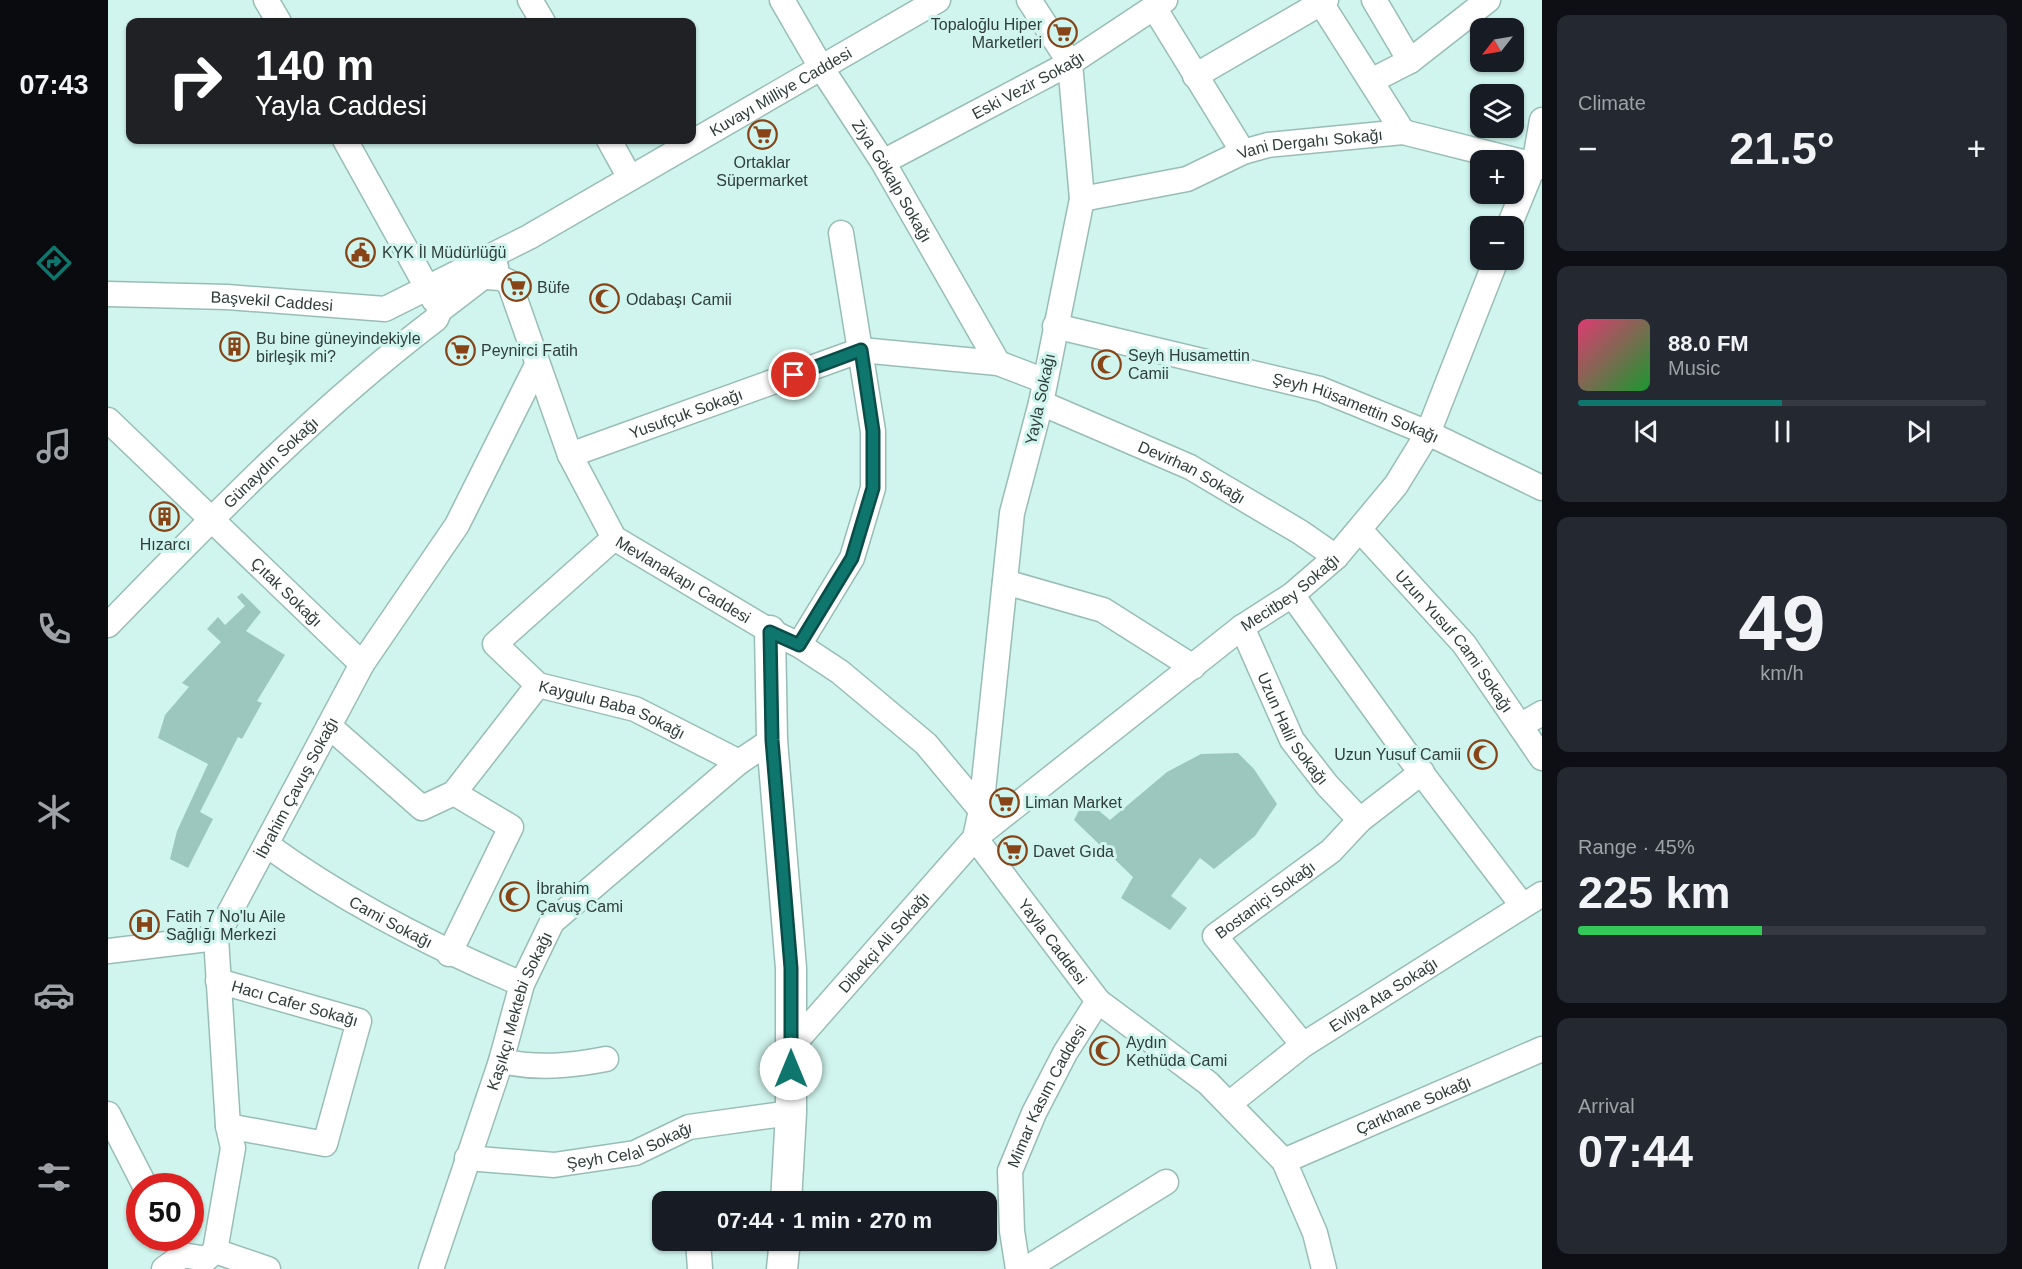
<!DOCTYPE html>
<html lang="en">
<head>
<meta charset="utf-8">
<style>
	body { margin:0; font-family:Helvetica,sans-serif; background:#242831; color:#f1f3f6; height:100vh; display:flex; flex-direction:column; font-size:22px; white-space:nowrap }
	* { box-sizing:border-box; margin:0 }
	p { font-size:20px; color:#9ea1a6 }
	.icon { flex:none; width:33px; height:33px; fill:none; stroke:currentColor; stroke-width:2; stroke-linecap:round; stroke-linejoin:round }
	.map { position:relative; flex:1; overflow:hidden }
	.drawer { display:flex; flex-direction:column; gap:15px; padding:15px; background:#0d0f14; width:480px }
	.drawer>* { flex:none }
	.guide { position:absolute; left:18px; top:18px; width:570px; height:126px; border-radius:12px; box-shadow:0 2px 4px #0004; background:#202124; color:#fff; overflow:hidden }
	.needle { width:39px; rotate:239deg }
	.fabs { position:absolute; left:1362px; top:18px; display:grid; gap:12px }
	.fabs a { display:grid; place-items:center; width:54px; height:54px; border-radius:12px; background:#171b24; box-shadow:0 2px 4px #0004; font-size:30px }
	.speed { position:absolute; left:18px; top:1173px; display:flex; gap:12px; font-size:30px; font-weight:700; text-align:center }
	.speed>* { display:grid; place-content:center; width:78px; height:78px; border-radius:50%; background:#171b24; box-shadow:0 2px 4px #0004; line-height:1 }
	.speed .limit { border:9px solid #d22; background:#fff; color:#111 }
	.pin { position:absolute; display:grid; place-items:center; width:51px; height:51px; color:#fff; margin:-26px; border:3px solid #fff; border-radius:50%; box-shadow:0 2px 6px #0007 }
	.me { position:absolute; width:66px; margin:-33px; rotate:0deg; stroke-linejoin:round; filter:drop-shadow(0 0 4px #0008) }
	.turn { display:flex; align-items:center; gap:21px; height:126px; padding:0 30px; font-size:27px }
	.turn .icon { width:78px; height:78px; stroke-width:2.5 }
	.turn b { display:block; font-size:42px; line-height:51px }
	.big { font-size:45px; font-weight:700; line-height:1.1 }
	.drawer .card { flex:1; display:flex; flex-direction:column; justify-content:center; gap:9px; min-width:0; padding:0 21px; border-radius:12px; background:#242831 }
	.drawer .dial { align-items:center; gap:0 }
	.dial b { font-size:78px; line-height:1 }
	.song { display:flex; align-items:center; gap:18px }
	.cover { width:72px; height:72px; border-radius:9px; background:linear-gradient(135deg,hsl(340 70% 55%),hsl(130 70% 35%)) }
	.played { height:6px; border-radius:3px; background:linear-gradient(90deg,#0f766e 50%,#363941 50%) }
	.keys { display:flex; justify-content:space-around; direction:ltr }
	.heat { display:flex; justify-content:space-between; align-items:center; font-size:33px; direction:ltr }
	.charge { height:9px; border-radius:4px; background:linear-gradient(90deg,#34c759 45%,#363941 0) }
	.trip { position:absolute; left:544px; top:1191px; width:345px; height:60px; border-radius:12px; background:#171b24; box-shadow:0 2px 4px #0004; font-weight:700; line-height:60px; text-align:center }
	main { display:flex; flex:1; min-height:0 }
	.tabs { display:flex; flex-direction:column; width:108px; justify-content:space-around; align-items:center; background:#090b0e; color:#9ea1a6 }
	.tabs .icon { width:42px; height:42px }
	.tabs .on { color:#0f766e }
	.tabs b { font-size:27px; color:#f1f3f6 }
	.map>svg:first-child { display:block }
	.green { fill:#9cc7be }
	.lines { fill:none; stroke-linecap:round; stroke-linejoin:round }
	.minor-casing { stroke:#99bdb6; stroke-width:27 }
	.major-casing { stroke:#99bdb6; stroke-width:33 }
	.minor { stroke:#fff; stroke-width:24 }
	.major { stroke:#fff; stroke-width:30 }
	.route-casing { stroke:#0a4d48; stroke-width:15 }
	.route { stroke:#0f766e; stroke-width:10 }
	.labels { text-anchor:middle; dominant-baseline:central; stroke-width:6; stroke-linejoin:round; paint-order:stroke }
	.poi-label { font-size:16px; fill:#2f3e3b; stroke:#d0f5ee; text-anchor:start }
	.street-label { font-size:16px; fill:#2f3e3b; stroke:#d0f5ee }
</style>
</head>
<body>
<main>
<nav class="tabs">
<b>07:43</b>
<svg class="icon on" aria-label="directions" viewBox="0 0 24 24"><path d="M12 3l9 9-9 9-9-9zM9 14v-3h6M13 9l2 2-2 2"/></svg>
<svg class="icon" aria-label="music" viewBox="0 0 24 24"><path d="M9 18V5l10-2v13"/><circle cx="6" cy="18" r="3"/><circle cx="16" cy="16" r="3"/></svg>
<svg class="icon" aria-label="phone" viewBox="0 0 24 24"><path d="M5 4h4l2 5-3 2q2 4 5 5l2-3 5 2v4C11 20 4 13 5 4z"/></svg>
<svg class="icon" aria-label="climate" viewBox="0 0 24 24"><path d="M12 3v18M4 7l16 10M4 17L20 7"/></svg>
<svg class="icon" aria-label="car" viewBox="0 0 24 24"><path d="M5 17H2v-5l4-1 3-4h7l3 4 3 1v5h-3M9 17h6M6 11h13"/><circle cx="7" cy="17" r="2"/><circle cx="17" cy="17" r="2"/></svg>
<svg class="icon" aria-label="filters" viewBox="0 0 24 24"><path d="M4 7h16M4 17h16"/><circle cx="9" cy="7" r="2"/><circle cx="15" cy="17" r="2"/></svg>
</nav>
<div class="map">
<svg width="1434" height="1269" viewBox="0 0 1434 1269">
	<rect width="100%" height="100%" fill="#d0f5ee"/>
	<g class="green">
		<polygon points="134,593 153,612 138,631 177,655 149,701 154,703 134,739 130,737 92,812 105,819 80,868 62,859 69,831 100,764 50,738 57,715 81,687 74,683 113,642 99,629 110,617 117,625 137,606 129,597"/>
		<polygon points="1130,753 1146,769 1169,804 1147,836 1106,869 1092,858 1063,896 1079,908 1062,930 1013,898 1025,877 966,820 977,799 1002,820 1059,772 1093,754"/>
	</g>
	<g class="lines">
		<defs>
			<g id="minor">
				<polyline points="158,0 171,22"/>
				<polyline points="422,0 435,22"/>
				<path id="s1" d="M674,0l40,69 61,93 115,201"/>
				<path id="s2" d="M921,0l41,63 12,136 -41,204 -29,110 -31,297 -6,28 123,163 110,82 76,78 31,72 9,36"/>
				<polyline points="1218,0 1213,3 1295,132"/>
				<polyline points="1266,0 1302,61"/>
				<polyline points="1047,9 1135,152"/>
				<polyline points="1087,76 1213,3"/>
				<polyline points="1263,81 1302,61 1380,0"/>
				<polyline points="237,140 326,300"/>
				<polyline points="501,140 522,178"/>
				<path id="s3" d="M775,162l187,-99 95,-63"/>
				<path id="s4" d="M974,199l105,-20 56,-27 25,-7 135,-13 139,35"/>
				<polyline points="1401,226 1426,165 1434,120"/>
				<path id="s5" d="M378,277l14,1 9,4 61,173 44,83 156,93 29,14 41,27 86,72 55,66"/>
				<path id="s6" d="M0,294l119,3 158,12 144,-72 409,-237"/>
				<path id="s7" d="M947,326l265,63 108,44 114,55"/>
				<path id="s8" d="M933,403l149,64 110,65 36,25"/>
				<path id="s9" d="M0,420l254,244"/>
				<path id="s10" d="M462,455l291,-105 137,13 47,18"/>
				<path id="s11" d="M1252,530l104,114 78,114"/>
				<path id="s12" d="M506,538l-119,106 43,41 97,24 104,53"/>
				<polyline points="897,582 995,610 1085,667"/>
				<polyline points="1184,595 1296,750 1414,905"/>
				<path id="s13" d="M0,625c105,-108 208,-215 328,-306l4,-9 56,-43"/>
				<path id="s14" d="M1134,627l50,113 35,45 33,35"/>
				<polyline points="691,645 744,558 765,488 765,431 733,233"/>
				<polyline points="221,726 314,808 346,793 430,685"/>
				<polyline points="1412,726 1434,713"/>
				<path id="s15" d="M159,845c80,58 164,101 255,139"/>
				<polyline points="0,951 108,938"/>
				<polyline points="341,954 403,827 346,793"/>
				<path id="s16" d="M110,981l141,40 -34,123 -97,-18"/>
				<path id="s17" d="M1195,1045l-88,-109 116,-85 29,-31 62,-48"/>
				<path id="s18" d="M683,1047l184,-209 267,-211 50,-32 44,-38 60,-72 32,-52 68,-173"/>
				<path d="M393,1061c36,8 69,5 105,-2"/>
				<path id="s19" d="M1122,1103l73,-58 239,-151"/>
				<polyline points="0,1114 37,1186"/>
				<path id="s20" d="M359,1158l87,7 81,-12 54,-26 102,-14"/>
				<path id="s21" d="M1176,1161l258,-112"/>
				<polyline points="590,1240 592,1269"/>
				<path id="s22" d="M107,1251l18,-103 -5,-22 -12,-188 146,-274 95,-139 80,-160"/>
				<polyline points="56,1269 75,1255 98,1259 107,1251 160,1269"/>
				<path id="s23" d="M323,1269l70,-208 21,-77 30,-62 187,-160 33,-22"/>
				<path id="s24" d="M910,1269l-6,-38 -2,-60 24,-58 31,-60 33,-52"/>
				<polyline points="918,1269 1058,1182"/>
			</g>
			<g id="major">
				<polyline points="662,631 664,740 683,968 683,1113 678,1202"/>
				<polyline points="674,1269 677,1240"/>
			</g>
		</defs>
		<use href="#minor" class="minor-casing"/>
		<use href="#major" class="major-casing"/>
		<use href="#minor" class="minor"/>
		<use href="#major" class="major"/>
	</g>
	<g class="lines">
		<defs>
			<polyline id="route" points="683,1069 683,968 664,740 662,632 691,645 744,558 765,488 765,431 753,350 686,375"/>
		</defs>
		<use href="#route" class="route-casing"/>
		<use href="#route" class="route"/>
	</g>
	<defs>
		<symbol id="supermarket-ring" viewBox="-11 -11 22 22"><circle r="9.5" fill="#d0f5ee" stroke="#884416" stroke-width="1.5"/><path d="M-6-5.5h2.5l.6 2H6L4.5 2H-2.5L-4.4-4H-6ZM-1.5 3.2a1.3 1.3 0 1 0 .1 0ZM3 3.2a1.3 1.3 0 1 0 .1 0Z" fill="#884416"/></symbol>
		<symbol id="civic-ring" viewBox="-11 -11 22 22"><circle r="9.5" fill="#d0f5ee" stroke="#884416" stroke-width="1.5"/><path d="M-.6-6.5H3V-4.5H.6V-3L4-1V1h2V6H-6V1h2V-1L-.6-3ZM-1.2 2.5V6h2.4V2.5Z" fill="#884416"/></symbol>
		<symbol id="mosque-ring" viewBox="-11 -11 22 22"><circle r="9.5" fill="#d0f5ee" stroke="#884416" stroke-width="1.5"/><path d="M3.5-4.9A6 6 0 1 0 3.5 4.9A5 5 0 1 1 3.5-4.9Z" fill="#884416"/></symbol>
		<symbol id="building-ring" viewBox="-11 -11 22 22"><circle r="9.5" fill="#d0f5ee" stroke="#884416" stroke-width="1.5"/><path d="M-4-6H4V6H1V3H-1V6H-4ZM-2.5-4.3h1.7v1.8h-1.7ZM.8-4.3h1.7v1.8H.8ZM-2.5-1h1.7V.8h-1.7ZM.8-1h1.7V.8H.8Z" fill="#884416"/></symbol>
		<symbol id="hospital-ring" viewBox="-11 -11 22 22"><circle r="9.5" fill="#d0f5ee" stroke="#884416" stroke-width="1.5"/><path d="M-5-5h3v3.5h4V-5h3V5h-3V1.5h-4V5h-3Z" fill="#884416"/></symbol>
	</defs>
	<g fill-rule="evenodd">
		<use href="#supermarket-ring" x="938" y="16" width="33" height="33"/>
		<use href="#supermarket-ring" x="638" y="118" width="33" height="33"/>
		<use href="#civic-ring" x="236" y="236" width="33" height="33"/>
		<use href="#supermarket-ring" x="392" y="270" width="33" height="33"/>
		<use href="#mosque-ring" x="480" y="282" width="33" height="33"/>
		<use href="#building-ring" x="110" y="330" width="33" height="33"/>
		<use href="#supermarket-ring" x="336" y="334" width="33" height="33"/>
		<use href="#mosque-ring" x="982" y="348" width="33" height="33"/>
		<use href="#building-ring" x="40" y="500" width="33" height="33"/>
		<use href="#mosque-ring" x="1358" y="738" width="33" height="33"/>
		<use href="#supermarket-ring" x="880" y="786" width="33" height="33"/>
		<use href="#supermarket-ring" x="888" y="834" width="33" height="33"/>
		<use href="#mosque-ring" x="390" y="880" width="33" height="33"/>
		<use href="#hospital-ring" x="20" y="908" width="33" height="33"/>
		<use href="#mosque-ring" x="980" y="1034" width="33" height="33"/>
	</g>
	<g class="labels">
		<g class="poi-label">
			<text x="934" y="24" text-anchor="end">Topaloğlu Hiper<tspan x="934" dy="18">Marketleri</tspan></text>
			<text x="654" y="162" text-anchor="middle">Ortaklar<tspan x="654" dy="18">Süpermarket</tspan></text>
			<text x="274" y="252">KYK İl Müdürlüğü</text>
			<text x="429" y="287">Büfe</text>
			<text x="518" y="299">Odabaşı Camii</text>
			<text x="148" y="338">Bu bine güneyindekiyle<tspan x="148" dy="18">birleşik mi?</tspan></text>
			<text x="373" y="350">Peynirci Fatih</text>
			<text x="1020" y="355">Seyh Husamettin<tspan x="1020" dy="18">Camii</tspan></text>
			<text x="57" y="544" text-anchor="middle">Hızarcı</text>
			<text x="1353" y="754" text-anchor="end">Uzun Yusuf Camii</text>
			<text x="917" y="802">Liman Market</text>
			<text x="925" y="851">Davet Gıda</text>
			<text x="428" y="888">İbrahim<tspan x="428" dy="18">Çavuş Cami</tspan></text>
			<text x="58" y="916">Fatih 7 No'lu Aile<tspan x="58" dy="18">Sağlığı Merkezi</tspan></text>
			<text x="1018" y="1042">Aydın<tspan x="1018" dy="18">Kethüda Cami</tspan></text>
		</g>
		<g class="street-label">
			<text stroke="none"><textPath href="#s3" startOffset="164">Eski Vezir Sokağı</textPath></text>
			<text stroke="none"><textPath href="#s6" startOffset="729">Kuvayı Milliye Caddesi</textPath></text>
			<text stroke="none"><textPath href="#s4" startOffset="237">Vani Dergahı Sokağı</textPath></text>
			<text stroke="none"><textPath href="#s1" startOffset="212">Ziya Gökalp Sokağı</textPath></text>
			<text stroke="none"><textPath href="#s6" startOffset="164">Başvekil Caddesi</textPath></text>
			<text transform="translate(932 399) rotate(-78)">Yayla Sokağı</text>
			<text stroke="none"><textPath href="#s7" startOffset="312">Şeyh Hüsamettin Sokağı</textPath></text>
			<text stroke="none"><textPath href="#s10" startOffset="123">Yusufçuk Sokağı</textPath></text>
			<text stroke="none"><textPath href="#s13" startOffset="230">Günaydın Sokağı</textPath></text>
			<text stroke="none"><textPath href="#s8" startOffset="166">Devirhan Sokağı</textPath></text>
			<text stroke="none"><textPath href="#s5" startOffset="382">Mevlanakapı Caddesi</textPath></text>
			<text stroke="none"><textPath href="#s18" startOffset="678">Meсitbey Sokağı</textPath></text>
			<text stroke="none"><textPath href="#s9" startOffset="248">Çıtak Sokağı</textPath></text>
			<text stroke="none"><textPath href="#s11" startOffset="146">Uzun Yusuf Cami Sokağı</textPath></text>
			<text stroke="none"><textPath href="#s12" startOffset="297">Kaygulu Baba Sokağı</textPath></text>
			<text stroke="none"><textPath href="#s14" startOffset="114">Uzun Halil Sokağı</textPath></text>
			<text stroke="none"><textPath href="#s22" startOffset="486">İbrahim Çavuş Sokağı</textPath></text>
			<text stroke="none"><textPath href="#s17" startOffset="202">Bostaniçi Sokağı</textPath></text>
			<text stroke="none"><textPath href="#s15" startOffset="146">Cami Sokağı</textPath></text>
			<text stroke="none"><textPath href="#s2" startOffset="990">Yayla Caddesi</textPath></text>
			<text stroke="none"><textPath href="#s18" startOffset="140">Dibekçi Ali Sokağı</textPath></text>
			<text stroke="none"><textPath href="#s19" startOffset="188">Evliya Ata Sokağı</textPath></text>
			<text stroke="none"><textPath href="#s16" startOffset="80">Hacı Cafer Sokağı</textPath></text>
			<text stroke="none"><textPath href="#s23" startOffset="273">Kaşıkçı Mektebi Sokağı</textPath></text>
			<text stroke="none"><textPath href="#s24" startOffset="182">Mimar Kasım Caddesi</textPath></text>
			<text stroke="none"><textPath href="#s21" startOffset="141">Çarkhane Sokağı</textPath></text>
			<text stroke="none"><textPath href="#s20" startOffset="166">Şeyh Celal Sokağı</textPath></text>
		</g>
	</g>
</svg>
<div class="fabs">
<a><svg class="needle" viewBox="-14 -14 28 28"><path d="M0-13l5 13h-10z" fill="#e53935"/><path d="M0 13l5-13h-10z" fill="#9ea1a6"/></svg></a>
<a><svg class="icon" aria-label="layers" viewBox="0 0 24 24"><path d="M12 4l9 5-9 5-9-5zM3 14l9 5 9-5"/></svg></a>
<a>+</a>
<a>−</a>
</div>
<div class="speed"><div class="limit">50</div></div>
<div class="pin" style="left:686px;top:375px;background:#d93025"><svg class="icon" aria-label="arrive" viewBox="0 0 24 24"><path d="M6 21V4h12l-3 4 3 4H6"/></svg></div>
<svg class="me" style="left:683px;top:1069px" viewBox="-20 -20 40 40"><circle r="19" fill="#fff"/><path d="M0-13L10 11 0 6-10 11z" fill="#0f766e"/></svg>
<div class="trip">07:44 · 1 min · 270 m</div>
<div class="guide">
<div class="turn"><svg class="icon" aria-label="right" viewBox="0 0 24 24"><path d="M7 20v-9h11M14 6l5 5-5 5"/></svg><div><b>140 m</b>Yayla Caddesi</div></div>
</div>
</div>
<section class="drawer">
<div class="card"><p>Climate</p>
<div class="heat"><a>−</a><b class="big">21.5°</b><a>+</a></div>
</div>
<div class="card">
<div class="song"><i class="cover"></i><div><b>88.0 FM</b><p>Music</p></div></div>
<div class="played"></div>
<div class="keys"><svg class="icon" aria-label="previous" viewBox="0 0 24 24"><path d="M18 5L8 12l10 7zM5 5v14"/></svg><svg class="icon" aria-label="pause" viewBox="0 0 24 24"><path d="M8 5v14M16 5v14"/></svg><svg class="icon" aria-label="next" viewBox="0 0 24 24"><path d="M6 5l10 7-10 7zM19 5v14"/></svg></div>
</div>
<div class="card dial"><b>49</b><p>km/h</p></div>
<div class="card"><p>Range · 45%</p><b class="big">225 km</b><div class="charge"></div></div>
<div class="card"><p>Arrival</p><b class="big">07:44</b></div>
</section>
</main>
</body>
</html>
